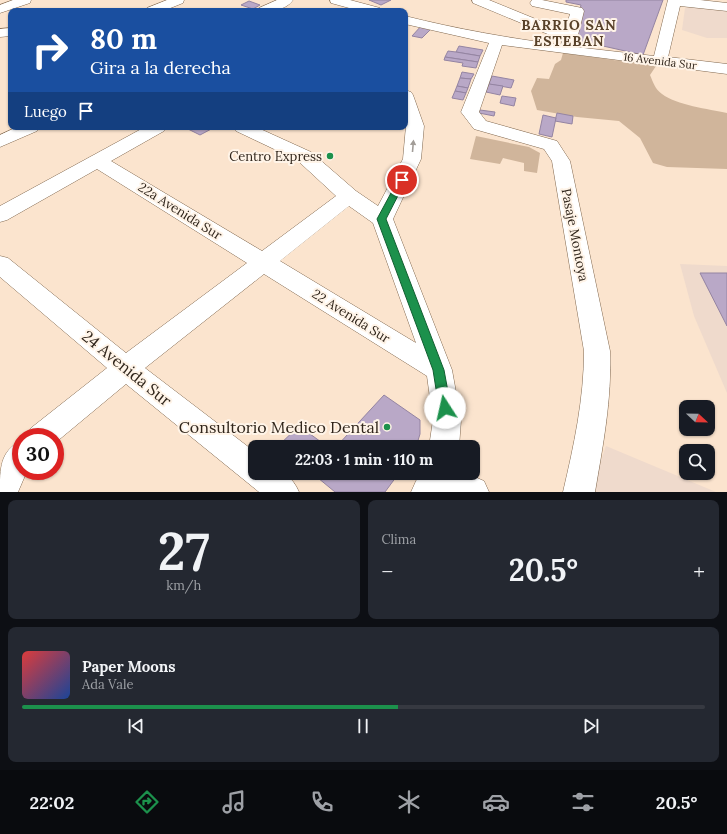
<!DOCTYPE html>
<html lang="es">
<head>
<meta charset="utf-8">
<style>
	body { margin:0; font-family:Lora,serif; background:#242831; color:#f1f3f6; height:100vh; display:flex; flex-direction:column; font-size:15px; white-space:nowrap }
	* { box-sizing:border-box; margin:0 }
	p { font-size:13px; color:#9ea1a6 }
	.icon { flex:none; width:22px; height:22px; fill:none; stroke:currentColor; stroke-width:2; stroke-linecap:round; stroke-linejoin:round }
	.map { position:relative; height:492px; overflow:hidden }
	.drawer { display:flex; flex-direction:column; gap:8px; padding:8px; background:#0d0f14; flex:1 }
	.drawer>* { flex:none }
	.banner { position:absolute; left:8px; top:8px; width:400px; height:122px; border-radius:8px; box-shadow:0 1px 3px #0004; background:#1a4fa0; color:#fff; overflow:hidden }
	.needle { width:26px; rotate:112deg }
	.controls { position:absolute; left:679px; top:400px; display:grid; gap:8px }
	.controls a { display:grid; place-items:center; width:36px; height:36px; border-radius:8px; background:#171b24; box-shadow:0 1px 3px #0004; font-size:20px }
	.speed { position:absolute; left:12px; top:428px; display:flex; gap:8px; font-size:20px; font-weight:700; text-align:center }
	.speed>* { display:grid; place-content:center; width:52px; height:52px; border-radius:50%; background:#171b24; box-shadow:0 1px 3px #0004; line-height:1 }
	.speed .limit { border:6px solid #d22; background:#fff; color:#111 }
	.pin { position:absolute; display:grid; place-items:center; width:34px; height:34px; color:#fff; margin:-17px; border:2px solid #fff; border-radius:50%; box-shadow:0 1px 4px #0007 }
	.me { position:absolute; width:44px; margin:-22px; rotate:350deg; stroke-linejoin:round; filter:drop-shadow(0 0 3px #0008) }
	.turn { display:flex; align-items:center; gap:14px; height:84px; padding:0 16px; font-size:18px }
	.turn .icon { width:52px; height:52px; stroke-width:2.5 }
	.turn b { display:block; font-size:28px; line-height:34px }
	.then { display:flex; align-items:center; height:38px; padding:0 16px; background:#0003; gap:8px; font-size:15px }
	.big { font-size:30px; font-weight:700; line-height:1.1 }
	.drawer .card { flex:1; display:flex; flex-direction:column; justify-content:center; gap:6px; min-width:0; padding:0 14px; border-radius:8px; background:#242831 }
	.drawer .dial { align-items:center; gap:0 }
	.dial b { font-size:52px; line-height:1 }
	.song { display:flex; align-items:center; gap:12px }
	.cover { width:48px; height:48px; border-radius:6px; background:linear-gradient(135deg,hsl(0 70% 55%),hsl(220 70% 35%)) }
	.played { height:4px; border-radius:2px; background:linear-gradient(90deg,#1c914c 55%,#363941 55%) }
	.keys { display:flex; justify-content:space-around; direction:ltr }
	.heat { display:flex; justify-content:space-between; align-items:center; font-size:22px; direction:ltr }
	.drawer .tiles { flex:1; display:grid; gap:8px; grid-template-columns:1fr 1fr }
	.card:last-child { grid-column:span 2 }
	.trip { position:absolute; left:248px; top:440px; width:232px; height:40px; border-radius:8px; background:#171b24; box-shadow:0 1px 3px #0004; font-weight:700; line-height:40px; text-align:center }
	.menu { display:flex; height:64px; justify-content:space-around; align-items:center; background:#090b0e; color:#9ea1a6 }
	.menu .icon { width:28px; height:28px }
	.menu .on { color:#1c914c }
	.menu b { font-size:18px; color:#f1f3f6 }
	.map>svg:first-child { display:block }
	.industrial { fill:#efdacc }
	.forest { fill:#d0b59b }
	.building { fill:#b9a8c7; stroke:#9484a2 }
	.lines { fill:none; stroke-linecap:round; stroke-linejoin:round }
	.minor-casing { stroke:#81684f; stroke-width:1 }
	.highway-casing { stroke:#81684f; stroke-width:1 }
	.minor { fill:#fff; fill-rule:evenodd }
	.highway { fill:#fff; fill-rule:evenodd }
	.oneway { fill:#a29d98 }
	.route { fill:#1c914c; stroke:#125e31 }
	.poi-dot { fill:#1c914c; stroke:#fff4e8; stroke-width:1.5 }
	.labels { text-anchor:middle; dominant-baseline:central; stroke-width:4; stroke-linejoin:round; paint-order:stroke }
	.far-street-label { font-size:11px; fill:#30251b; stroke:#fff4e8 }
	.poi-label { font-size:13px; fill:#30251b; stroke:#fff4e8; text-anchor:end }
	.street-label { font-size:13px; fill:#30251b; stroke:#fff4e8 }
	.far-district-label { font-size:14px; font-weight:bold; letter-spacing:1px; fill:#584129; stroke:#fff4e8 }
	.near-street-label { font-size:16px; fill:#30251b; stroke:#fff4e8 }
	.near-poi-label { font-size:16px; fill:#30251b; stroke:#fff4e8; text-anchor:end }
</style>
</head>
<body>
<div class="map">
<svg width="727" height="492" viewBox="0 0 727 492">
	<rect width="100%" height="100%" fill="#fbe4ce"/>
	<g class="industrial">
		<polygon points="688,7 727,11 727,38 707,38 682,30 685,8"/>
		<polygon points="680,264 727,266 727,393 694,316"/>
		<polygon points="606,446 716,492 590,492"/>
	</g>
	<g class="forest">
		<path d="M563,53l93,13 -6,9c3,7 5,14 12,19 14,11 47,15 65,19v56l-60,-2 -14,-4 -13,-25 -21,-17 -42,-4 -40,-7 -6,-19 6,-13 12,1 6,-15 6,-4z"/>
		<polygon points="476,136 529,147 540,153 537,173 524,171 524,163 503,158 500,164 470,159"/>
	</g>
	<g class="building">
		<polygon points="369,0 391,0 381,5"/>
		<polygon points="566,0 663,0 643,55 572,39 581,5 566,2"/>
		<polygon points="249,1 260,5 253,9 241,5"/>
		<polygon points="422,25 432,28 422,38 412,36"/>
		<polygon points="459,46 483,50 480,56 456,52"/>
		<polygon points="448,51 456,52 480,56 478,62 445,57"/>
		<polygon points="445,57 478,62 476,68 462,66 463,63 444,60"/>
		<polygon points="462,72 474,74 471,79 460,78"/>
		<polygon points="492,76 514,80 511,88 489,84"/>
		<polygon points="460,78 471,79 468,88 457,86"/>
		<polygon points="489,84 503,86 500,95 486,92"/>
		<polygon points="457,86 468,88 466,93 455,91"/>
		<polygon points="455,91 466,93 463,100 452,98"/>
		<polygon points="502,96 516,98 514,106 500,103"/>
		<polygon points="480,110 495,112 494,116 479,113"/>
		<polygon points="557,113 573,116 572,124 555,121"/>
		<polygon points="543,115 556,118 552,137 539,134"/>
		<polygon points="184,127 215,127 200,135"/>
		<polygon points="700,273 727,273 727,326"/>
		<polygon points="384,395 420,420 420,434 416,447 336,447"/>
		<polygon points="299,426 328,447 278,446"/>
		<polygon points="312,473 399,473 385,492 335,492"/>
	</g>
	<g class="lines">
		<defs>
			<g id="minor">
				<polygon points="167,0 184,0 183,3 163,11 145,11 147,8"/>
				<path d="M277,0h16c-7,11 -24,11 -36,11l2,-3z"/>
				<polygon points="330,0 350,0 380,8 382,11 360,11 331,3"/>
				<path d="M472,0h17l76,31 5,-17 -38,-8 -2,-3 2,-3h10l40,8 2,3 -9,36 79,9 14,-56h32l27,3v8l-47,-5 -12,51 59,7v10l-225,-29 -23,67 7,9 71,20 13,20 40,190c2,48 -7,94 -15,141h-32c11,-47 21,-93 21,-141l-32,-190 -8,-12 -70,-20 -13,-17 28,-69 -84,-19v-8c52,13 103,22 156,29l1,-5 -89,-37z"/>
				<polygon points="11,28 11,36 0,37 0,29"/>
				<path d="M405,90l6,2 2,3 11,31 -3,33 -28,60 59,151 9,50 -2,27h-30l4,-27 -6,-44 -163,-102 -119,94 110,84v21c22,0 34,-4 44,19h-40l-133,-108 -71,59v-6h-29l5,-9 76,-60 -107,-91v-21l8,2 118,95 121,-90 -150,-94 -90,51 -7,2v-16l145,-79h22l-3,4 -53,30 151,90 74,-55 -39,-36 -61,-29 -3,-4h23l55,25 45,39 22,15 25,-47 3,-33zM349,206l24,17 43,120 -136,-82z"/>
				<polygon points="17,127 40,127 37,131 0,147 0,135"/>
				<path d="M21,441v30h6l-9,21h-18c0,-24 0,-41 21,-51z"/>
				<polygon points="423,473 466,473 484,481 489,492 411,492 416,481"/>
			</g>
			<polygon id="highway" points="13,0 31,0 30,3 0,13 0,5"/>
		</defs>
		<use href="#minor" class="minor-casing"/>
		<use href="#highway" class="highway-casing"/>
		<use href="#minor" class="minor"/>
		<use href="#highway" class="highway"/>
	</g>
	<defs><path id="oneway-solid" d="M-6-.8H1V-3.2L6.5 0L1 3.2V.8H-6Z"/></defs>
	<use class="oneway" href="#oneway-solid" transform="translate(413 146) rotate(-85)"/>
	<polygon class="route" points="402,177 406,180 386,219 444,370 451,408 449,411 445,413 441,411 439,408 433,370 377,219 398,180"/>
	<g class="poi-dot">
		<circle cx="330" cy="156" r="4"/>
		<circle cx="387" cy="427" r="4"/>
	</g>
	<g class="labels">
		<g class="far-street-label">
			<text transform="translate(660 61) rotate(7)">16 Avenida Sur</text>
		</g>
		<g class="poi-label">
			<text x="322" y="156">Centro Express</text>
		</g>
		<g class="street-label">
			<text transform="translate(180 211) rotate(32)">22a Avenida Sur</text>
			<text transform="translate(575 235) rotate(79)">Pasaje Montoya</text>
			<text transform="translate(351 316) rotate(32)">22 Avenida Sur</text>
		</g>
		<g class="far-district-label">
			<text x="569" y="25">BARRIO SAN<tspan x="569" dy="16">ESTEBAN</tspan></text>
		</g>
		<g class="near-street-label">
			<text transform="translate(127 368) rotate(39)">24 Avenida Sur</text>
		</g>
		<g class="near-poi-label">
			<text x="379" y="427">Consultorio Medico Dental</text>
		</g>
	</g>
</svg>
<div class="controls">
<a><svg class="needle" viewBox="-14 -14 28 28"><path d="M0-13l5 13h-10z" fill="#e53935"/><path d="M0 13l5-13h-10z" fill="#9ea1a6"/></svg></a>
<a><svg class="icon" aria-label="search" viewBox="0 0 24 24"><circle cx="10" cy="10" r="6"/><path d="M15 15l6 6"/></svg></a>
</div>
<div class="speed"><div class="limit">30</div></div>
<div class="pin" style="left:402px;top:180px;background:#d93025"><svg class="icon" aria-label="arrive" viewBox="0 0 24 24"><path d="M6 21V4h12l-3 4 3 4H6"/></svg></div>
<svg class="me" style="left:445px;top:408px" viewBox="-20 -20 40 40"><circle r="19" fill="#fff"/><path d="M0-13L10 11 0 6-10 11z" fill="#1c914c"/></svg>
<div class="trip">22:03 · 1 min · 110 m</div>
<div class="banner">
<div class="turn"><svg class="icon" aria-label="right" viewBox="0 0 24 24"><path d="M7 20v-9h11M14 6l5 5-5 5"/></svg><div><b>80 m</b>Gira a la derecha</div></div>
<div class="then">Luego<svg class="icon" aria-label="arrive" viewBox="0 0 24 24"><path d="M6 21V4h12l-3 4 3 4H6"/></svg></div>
</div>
</div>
<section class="drawer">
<div class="tiles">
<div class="card dial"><b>27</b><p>km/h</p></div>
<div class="card"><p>Clima</p>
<div class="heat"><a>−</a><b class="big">20.5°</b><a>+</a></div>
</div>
<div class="card">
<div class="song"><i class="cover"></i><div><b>Paper Moons</b><p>Ada Vale</p></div></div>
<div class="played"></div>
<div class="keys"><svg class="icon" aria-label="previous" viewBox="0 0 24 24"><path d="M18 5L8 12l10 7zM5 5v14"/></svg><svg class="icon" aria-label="pause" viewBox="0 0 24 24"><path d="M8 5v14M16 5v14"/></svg><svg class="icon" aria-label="next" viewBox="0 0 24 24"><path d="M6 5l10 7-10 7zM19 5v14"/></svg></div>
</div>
</div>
</section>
<nav class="menu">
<b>22:02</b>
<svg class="icon on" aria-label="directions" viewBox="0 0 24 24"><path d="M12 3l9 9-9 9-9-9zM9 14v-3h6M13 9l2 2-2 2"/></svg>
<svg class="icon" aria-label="music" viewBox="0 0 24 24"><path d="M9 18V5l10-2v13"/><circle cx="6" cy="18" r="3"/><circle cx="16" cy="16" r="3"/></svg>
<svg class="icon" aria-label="phone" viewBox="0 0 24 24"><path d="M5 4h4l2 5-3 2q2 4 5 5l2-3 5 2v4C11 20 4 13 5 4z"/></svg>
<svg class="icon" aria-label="climate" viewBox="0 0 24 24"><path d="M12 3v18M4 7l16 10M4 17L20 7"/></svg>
<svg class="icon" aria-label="car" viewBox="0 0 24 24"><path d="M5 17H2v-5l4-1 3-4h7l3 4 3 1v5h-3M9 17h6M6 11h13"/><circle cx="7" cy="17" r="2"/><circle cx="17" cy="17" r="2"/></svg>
<svg class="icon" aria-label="filters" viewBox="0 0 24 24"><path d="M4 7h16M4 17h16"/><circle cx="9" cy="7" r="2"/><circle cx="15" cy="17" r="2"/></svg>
<b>20.5°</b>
</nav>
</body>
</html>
